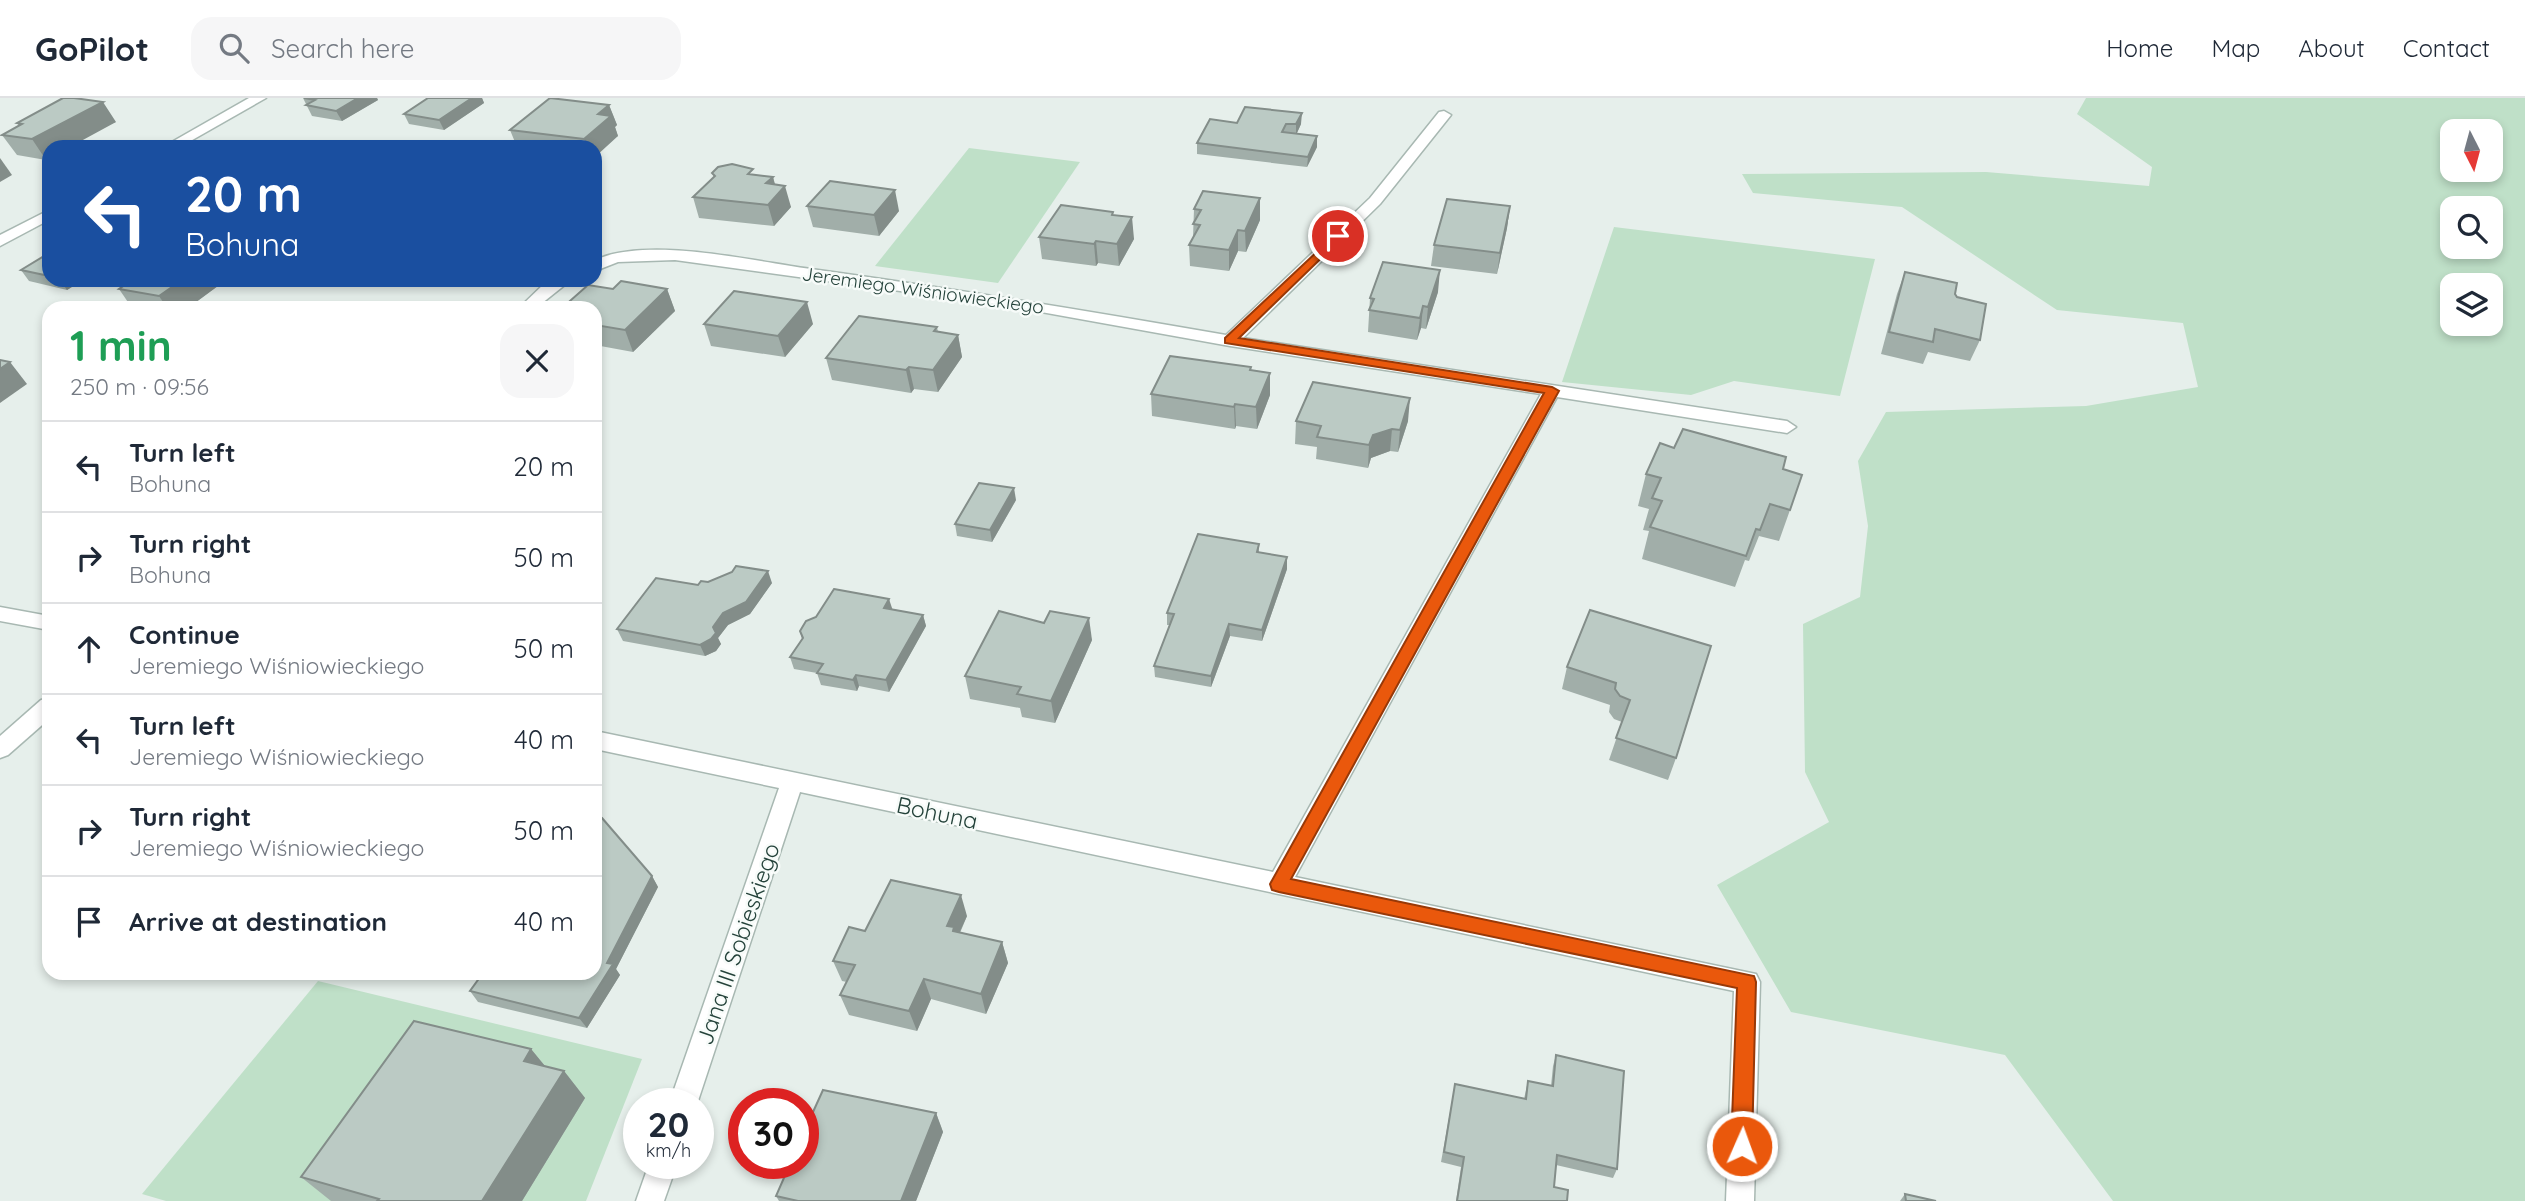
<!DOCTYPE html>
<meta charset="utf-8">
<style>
body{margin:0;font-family:Quicksand,sans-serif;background:#f6f6f7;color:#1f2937;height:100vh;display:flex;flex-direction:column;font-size:26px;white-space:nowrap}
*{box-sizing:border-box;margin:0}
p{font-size:23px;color:#747a83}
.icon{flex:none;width:38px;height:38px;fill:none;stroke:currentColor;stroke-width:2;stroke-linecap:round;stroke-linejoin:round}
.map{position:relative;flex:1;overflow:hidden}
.panel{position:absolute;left:42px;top:203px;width:560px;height:679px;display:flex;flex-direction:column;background:#fff;border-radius:21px;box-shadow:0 4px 10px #0003}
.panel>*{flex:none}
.banner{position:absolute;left:42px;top:42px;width:560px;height:147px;border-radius:21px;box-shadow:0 4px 10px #0003;background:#1a4fa0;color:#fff;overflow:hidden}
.needle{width:46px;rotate:174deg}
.controls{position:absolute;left:2440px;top:21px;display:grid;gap:14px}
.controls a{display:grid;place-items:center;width:63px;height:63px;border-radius:14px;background:#fff;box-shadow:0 4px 10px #0003;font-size:35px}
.speed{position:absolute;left:623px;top:990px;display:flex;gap:14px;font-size:35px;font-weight:700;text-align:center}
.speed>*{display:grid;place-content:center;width:91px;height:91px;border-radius:50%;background:#fff;box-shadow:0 4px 10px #0003;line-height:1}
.speed small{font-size:18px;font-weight:400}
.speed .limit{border:10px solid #d22;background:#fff;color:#111}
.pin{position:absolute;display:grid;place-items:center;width:60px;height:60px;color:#fff;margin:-30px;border:4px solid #fff;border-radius:50%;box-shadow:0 2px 7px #0007}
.me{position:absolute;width:77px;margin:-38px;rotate:2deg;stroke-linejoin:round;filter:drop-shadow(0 0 5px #0008)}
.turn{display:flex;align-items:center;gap:24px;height:147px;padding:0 28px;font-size:32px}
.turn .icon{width:91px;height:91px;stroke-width:2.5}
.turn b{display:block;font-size:49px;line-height:60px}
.round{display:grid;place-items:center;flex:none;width:74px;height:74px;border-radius:21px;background:#f6f6f7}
.overview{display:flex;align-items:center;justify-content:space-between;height:119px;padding:0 28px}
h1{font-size:42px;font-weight:700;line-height:52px;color:#1e9e55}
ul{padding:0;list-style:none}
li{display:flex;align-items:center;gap:21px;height:91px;padding:0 28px;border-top:2px solid #e0e1e3}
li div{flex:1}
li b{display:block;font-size:26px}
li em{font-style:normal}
header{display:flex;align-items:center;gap:42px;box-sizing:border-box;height:98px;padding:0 35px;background:#fff;border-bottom:2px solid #e0e1e3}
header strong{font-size:33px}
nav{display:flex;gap:38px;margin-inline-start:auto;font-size:24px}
.search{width:490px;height:63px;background:#f6f6f7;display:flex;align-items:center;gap:18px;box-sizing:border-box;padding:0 24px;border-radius:21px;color:#747a83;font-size:26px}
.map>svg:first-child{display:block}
.green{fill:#bfe0c8;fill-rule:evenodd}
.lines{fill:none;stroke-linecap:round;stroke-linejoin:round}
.street-casing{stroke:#a8b8b2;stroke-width:3}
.street{fill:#fff;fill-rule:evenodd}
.wall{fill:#a1aea9}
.shaded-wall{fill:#838d89}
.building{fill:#bbcac4;stroke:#838d89;stroke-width:2}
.route{fill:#ea580c;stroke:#983908;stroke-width:2}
.labels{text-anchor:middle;stroke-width:5;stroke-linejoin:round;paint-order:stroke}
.far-street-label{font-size:19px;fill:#24423a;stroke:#f7fbf9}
.street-label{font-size:23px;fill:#24423a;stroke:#f7fbf9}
</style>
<header>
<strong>GoPilot</strong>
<div class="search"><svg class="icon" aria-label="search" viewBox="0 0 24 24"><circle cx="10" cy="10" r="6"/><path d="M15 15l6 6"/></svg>Search here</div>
<nav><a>Home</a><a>Map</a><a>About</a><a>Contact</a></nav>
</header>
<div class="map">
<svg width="2525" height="1103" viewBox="0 0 2525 1103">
<rect width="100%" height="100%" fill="#e6efeb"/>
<g class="green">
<path d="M2086,0H2525V1103H2113L2005,957L1791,914L1717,787L1829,724L1805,674L1803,526L1860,499L1868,428L1858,363L1886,314L2086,308L2198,289L2183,225L2057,212L1902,109L1753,95L1742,76L1986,74L2149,88L2152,69L2077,16ZM2452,33H2490V72H2452ZM2452,110H2490V149H2452ZM2452,187H2490V226H2452Z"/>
<polygon points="969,50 1080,64 998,185 875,168"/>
<polygon points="1614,129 1875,161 1840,298 1734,283 1691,297 1562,284"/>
<polygon points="318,883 642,961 586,1103 166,1103 142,1096"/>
</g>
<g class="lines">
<defs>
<g id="street">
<polygon points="249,0 266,0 180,49 163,49"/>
<path d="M1444,13L1451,17L1380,106L1243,240L1787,323L1796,329L1787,335L1557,299L1295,779L1756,876L1760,884L1754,1103H1726L1734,893L800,694L697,1006H669L779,690L595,651V633L1273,774L1541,296L1230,248L1002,207L675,162L618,164L595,173V162C649,138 752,163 811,171C950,190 1088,213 1226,237L1370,100L1439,14Z"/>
<polygon points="49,112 49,122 0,148 0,137"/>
<polygon points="571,182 536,210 519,210 547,183"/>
<polygon points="0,509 49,518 49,532 0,523"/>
<polygon points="49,600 49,621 8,657 0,660 0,638 41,602"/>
<polygon points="649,1066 677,1066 664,1103 636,1103"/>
</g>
</defs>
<use href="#street" class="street-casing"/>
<use href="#street" class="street"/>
</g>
<g class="wall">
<polygon points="303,0 377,0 378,2 342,23 312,18"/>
<polygon points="428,0 482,0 484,5 444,32 409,26 404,16"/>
<polygon points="609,7 617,27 615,29 618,38 595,49 517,49 510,32"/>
<polygon points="116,24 49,49 49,60 46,62 17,57 2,37 19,28 17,25"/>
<polygon points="1237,25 1301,26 1297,35 1317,49 1307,69 1197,56 1197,45"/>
<polygon points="712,75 773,79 775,86 791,109 774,128 699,120 693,99 714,79"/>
<polygon points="1260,100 1260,122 1246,154 1238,153 1229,173 1190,168 1189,147 1193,139 1194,111"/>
<polygon points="807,108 899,113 879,138 813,129"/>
<polygon points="1510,108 1507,130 1497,176 1431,168 1434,147"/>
<polygon points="1113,117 1134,141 1119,168 1098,165 1096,168 1042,161 1039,139"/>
<polygon points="49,155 49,182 83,182 67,192 29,183 21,172"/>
<polygon points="1905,174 1955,196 1980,242 1970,263 1928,254 1923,266 1881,256 1897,196"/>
<polygon points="226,182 188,210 132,210 119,191"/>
<polygon points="613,191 667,191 675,213 633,254 595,247 595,210"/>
<polygon points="1438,194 1426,231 1421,230 1417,242 1368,234 1370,200"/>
<polygon points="704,226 813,226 785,259 711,248"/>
<polygon points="937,229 938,234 958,237 962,259 938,294 914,291 911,295 832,282 826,260"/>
<polygon points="1251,272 1270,275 1270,297 1257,331 1236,328 1235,331 1152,318 1151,296"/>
<polygon points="1296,323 1408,323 1398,354 1390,353 1371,360 1368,370 1316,361 1317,349 1295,346"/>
<polygon points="1674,350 1783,371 1790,412 1779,443 1759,438 1749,463 1745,462 1735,489 1642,461 1649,433 1643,432 1649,411 1638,408 1646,376"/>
<polygon points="1016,402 992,444 957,438 955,426"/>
<polygon points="1259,446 1259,455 1287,471 1262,543 1230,538 1211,589 1155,579 1154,568 1170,527 1167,527 1167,515"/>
<polygon points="708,484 772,485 750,516 728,527 718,540 721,546 716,553 705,558 623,543 617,531 698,487"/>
<polygon points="892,511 923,517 926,528 889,594 859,588 857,593 821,587 817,575 794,571 790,559 802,541 800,533"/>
<polygon points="1590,512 1676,660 1668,682 1609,662 1622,624 1614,621 1609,614 1610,607 1562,591 1567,569"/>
<polygon points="1092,542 1055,625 1022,619 1020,610 970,601 965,578"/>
<polygon points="652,778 658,789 616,871 620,877 587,930 478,904 470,893"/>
<polygon points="967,818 960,835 1002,844 1008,865 986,916 931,901 917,933 849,917 840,897 847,884 842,883 833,863 865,833"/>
<polygon points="531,951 545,968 564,973 585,1000 522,1103 331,1103 301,1079"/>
<polygon points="1556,957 1617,1071 1613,1080 1556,1067 1554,1089 1567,1103 1456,1103 1461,1069 1441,1064 1455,986 1524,1001 1528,983 1551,988 1553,968"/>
<polygon points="936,1015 943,1034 916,1103 779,1103 776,1098"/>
<polygon points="1905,1096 1936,1103 1900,1103"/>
</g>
<g class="shaded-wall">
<polygon points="358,0 377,0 378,2 342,23 336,13"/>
<polygon points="472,0 482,0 484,5 444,32 439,22"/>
<polygon points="103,4 116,24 70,49 49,49 49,60 46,62 32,41"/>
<polygon points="609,7 617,27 615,29 618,38 595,59 595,49 587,49 584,41 598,16"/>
<polygon points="1302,15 1301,26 1296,37 1296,26"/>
<polygon points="1317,38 1317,49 1307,69 1308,59"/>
<polygon points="0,60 12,77 0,84"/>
<polygon points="773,79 777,96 785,88 791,109 774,128 768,107 766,85"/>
<polygon points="895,92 899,113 879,138 874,117"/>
<polygon points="1260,100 1260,122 1246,154 1245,133"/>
<polygon points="1510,108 1507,130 1497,176 1500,155"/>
<polygon points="1132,119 1134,141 1119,168 1117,146"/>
<polygon points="1238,132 1238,153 1229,173 1229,152"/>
<polygon points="1096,143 1098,165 1096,168 1094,146"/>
<polygon points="1440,172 1438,194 1426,231 1428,209"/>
<polygon points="60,182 83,182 67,192"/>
<polygon points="182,182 226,182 188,210 167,210 159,198"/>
<polygon points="667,191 675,213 633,254 625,232"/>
<polygon points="807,204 813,226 785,259 778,238"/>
<polygon points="1423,208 1421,230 1417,242 1420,220"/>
<polygon points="958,237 962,259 938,294 933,272"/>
<polygon points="10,264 27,286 0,305 0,271"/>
<polygon points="909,269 914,291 911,295 906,272"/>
<polygon points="1270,275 1270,297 1257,331 1256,309"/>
<polygon points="1410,300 1408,323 1398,354 1400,332"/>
<polygon points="1235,306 1236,328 1235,331 1234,309"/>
<polygon points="1392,331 1390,353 1371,360 1368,370 1369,347 1373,337"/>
<polygon points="1014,390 1016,402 992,444 990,432"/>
<polygon points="1287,459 1287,471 1262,543 1262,532"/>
<polygon points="768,473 772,485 750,516 728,527 718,540 721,546 716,553 705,558 700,547 723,515"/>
<polygon points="889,501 893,513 884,510"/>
<polygon points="923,517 926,528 889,594 886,582"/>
<polygon points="1089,520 1092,542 1055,625 1051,603"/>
<polygon points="1229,526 1230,538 1211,589 1211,578"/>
<polygon points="856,577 859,588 857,593 853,582"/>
<polygon points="652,778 658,789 616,871 620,877 587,930 579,920"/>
<polygon points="961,797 967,818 957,840 947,828"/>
<polygon points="1002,844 1008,865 986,916 981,896"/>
<polygon points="924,881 931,901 917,933 909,913"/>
<polygon points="531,951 553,978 524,963"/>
<polygon points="564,973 585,1000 522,1103 482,1103"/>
<polygon points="936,1015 943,1034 916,1103 901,1103"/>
</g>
<g class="building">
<polygon points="63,0 74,0 103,4 32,41 2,37 22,26 17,25"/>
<polygon points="304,0 358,0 336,13 306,7 315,2"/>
<polygon points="428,0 472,0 439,22 404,16"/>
<polygon points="550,0 609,7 598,16 611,18 584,41 510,32"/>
<polygon points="1245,9 1302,15 1296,26 1286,26 1282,34 1317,38 1308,59 1197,45 1210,21 1237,25"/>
<polygon points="211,46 233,49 206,49"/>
<polygon points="732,66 753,71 748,76 773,79 766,85 785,88 768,107 693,99 715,78 712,75 718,69"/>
<polygon points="830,83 895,92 874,117 807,108"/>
<polygon points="1203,93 1260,100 1245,133 1238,132 1229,152 1189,147 1200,127 1193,126 1201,112 1194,111"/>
<polygon points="1447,101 1510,108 1500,155 1434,147"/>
<polygon points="1061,107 1113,114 1112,117 1132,119 1117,146 1096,143 1094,146 1039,139"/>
<polygon points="49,155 49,178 21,172"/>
<polygon points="1383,164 1440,172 1428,209 1423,208 1420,220 1369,212 1374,201 1370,200"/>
<polygon points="1905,174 1957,185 1955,196 1957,199 1986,206 1980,242 1935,231 1933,244 1889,234"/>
<polygon points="132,182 182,182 159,198 119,191"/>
<polygon points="621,183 667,191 625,232 595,227 595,210 562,210 588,187 613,191"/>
<polygon points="734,193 807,204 778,238 704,226"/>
<polygon points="859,218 937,229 934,233 958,237 933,272 909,269 906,272 826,260"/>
<polygon points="1170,258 1251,269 1250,272 1270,275 1256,309 1235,306 1234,309 1151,296"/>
<polygon points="0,262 10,264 0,271"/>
<polygon points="1313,284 1410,300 1400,332 1392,331 1373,337 1369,347 1317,339 1321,328 1296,323"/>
<polygon points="1683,331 1786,359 1783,371 1802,377 1790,412 1770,406 1760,432 1756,431 1746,458 1650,429 1662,403 1652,400 1661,380 1646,376 1660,345 1674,350"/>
<polygon points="979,385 1014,390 990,432 955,426"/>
<polygon points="1198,436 1259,446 1257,454 1287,459 1262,532 1229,526 1211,578 1154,568 1174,516 1167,515"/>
<polygon points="736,468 768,473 746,504 723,515 713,529 716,535 711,541 700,547 617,531 656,480 698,487 701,483 708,484 732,474"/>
<polygon points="834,491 889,501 884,510 923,517 886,582 856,577 853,582 817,575 823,566 790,559 803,540 800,533 806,523 816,519"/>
<polygon points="1590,512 1711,548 1676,660 1616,640 1630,602 1620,598 1615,591 1616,585 1567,569"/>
<polygon points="999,513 1044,525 1050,513 1089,520 1051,603 1017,596 1021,589 965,578"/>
<polygon points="595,718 602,720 652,778 607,865 613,866 579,920 470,893 483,875 595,875"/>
<polygon points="891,782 961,797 947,828 954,829 953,833 1002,844 981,896 924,881 909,913 840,897 855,867 833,863 849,829 865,833"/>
<polygon points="414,923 531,951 524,963 564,973 482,1103 377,1103 379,1101 301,1079"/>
<polygon points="1556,957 1624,973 1617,1071 1557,1057 1554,1089 1568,1092 1567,1103 1457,1103 1464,1059 1444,1054 1455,986 1526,1001 1528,983 1553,988"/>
<polygon points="823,992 936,1015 901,1103 798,1103 776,1098 790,1066 803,1066 803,1036"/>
<polygon points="1905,1096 1936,1103 1906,1103"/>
</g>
<polygon class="route" points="1338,134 1344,138 1342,140 1239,240 1552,289 1559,293 1291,781 1754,878 1756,884 1752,1048 1749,1056 1742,1059 1734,1056 1731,1048 1737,890 1279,794 1272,792 1270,786 1544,295 1225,245 1225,240"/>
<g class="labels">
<g class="far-street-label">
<text transform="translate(923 192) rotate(8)" y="7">Jeremiego Wiśniowieckiego</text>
</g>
<g class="street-label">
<text transform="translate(937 715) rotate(12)" y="8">Bohuna</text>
<text transform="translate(738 846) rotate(-71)" y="8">Jana III Sobieskiego</text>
</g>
</g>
</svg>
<div class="controls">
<a><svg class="needle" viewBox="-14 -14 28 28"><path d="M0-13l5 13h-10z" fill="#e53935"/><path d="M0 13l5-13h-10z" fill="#747a83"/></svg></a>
<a><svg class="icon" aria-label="search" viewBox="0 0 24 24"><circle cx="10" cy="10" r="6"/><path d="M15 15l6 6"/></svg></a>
<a><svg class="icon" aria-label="layers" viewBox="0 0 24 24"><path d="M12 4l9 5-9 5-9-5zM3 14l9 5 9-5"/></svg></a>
</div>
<div class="speed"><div>20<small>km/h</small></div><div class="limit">30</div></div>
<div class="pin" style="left:1338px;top:138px;background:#d93025"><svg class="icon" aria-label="arrive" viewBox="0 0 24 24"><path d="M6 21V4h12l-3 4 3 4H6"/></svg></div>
<svg class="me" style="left:1742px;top:1048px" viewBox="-20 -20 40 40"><circle r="17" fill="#ea580c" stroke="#fff" stroke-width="3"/><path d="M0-11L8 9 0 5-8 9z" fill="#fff"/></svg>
<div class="banner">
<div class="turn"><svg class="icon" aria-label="left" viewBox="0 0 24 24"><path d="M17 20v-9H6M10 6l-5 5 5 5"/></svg><div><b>20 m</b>Bohuna</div></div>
</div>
<section class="panel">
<div class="overview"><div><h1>1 min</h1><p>250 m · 09:56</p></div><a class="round"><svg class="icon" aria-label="close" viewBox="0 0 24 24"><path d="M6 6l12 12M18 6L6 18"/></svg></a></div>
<ul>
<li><svg class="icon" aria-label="left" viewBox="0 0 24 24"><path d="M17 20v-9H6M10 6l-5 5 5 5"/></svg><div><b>Turn left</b><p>Bohuna</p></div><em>20 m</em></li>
<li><svg class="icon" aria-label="right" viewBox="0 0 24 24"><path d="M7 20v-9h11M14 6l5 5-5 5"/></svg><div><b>Turn right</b><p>Bohuna</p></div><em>50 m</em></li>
<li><svg class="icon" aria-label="ahead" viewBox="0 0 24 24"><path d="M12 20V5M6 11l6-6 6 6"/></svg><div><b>Continue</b><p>Jeremiego Wiśniowieckiego</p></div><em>50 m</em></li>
<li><svg class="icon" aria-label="left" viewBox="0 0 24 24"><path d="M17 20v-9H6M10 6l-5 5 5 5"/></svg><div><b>Turn left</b><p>Jeremiego Wiśniowieckiego</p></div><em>40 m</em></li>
<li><svg class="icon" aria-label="right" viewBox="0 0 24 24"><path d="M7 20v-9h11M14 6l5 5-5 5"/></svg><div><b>Turn right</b><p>Jeremiego Wiśniowieckiego</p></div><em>50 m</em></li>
<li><svg class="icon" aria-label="arrive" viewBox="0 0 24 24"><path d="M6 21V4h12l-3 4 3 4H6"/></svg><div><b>Arrive at destination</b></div><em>40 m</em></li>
</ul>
</section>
</div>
